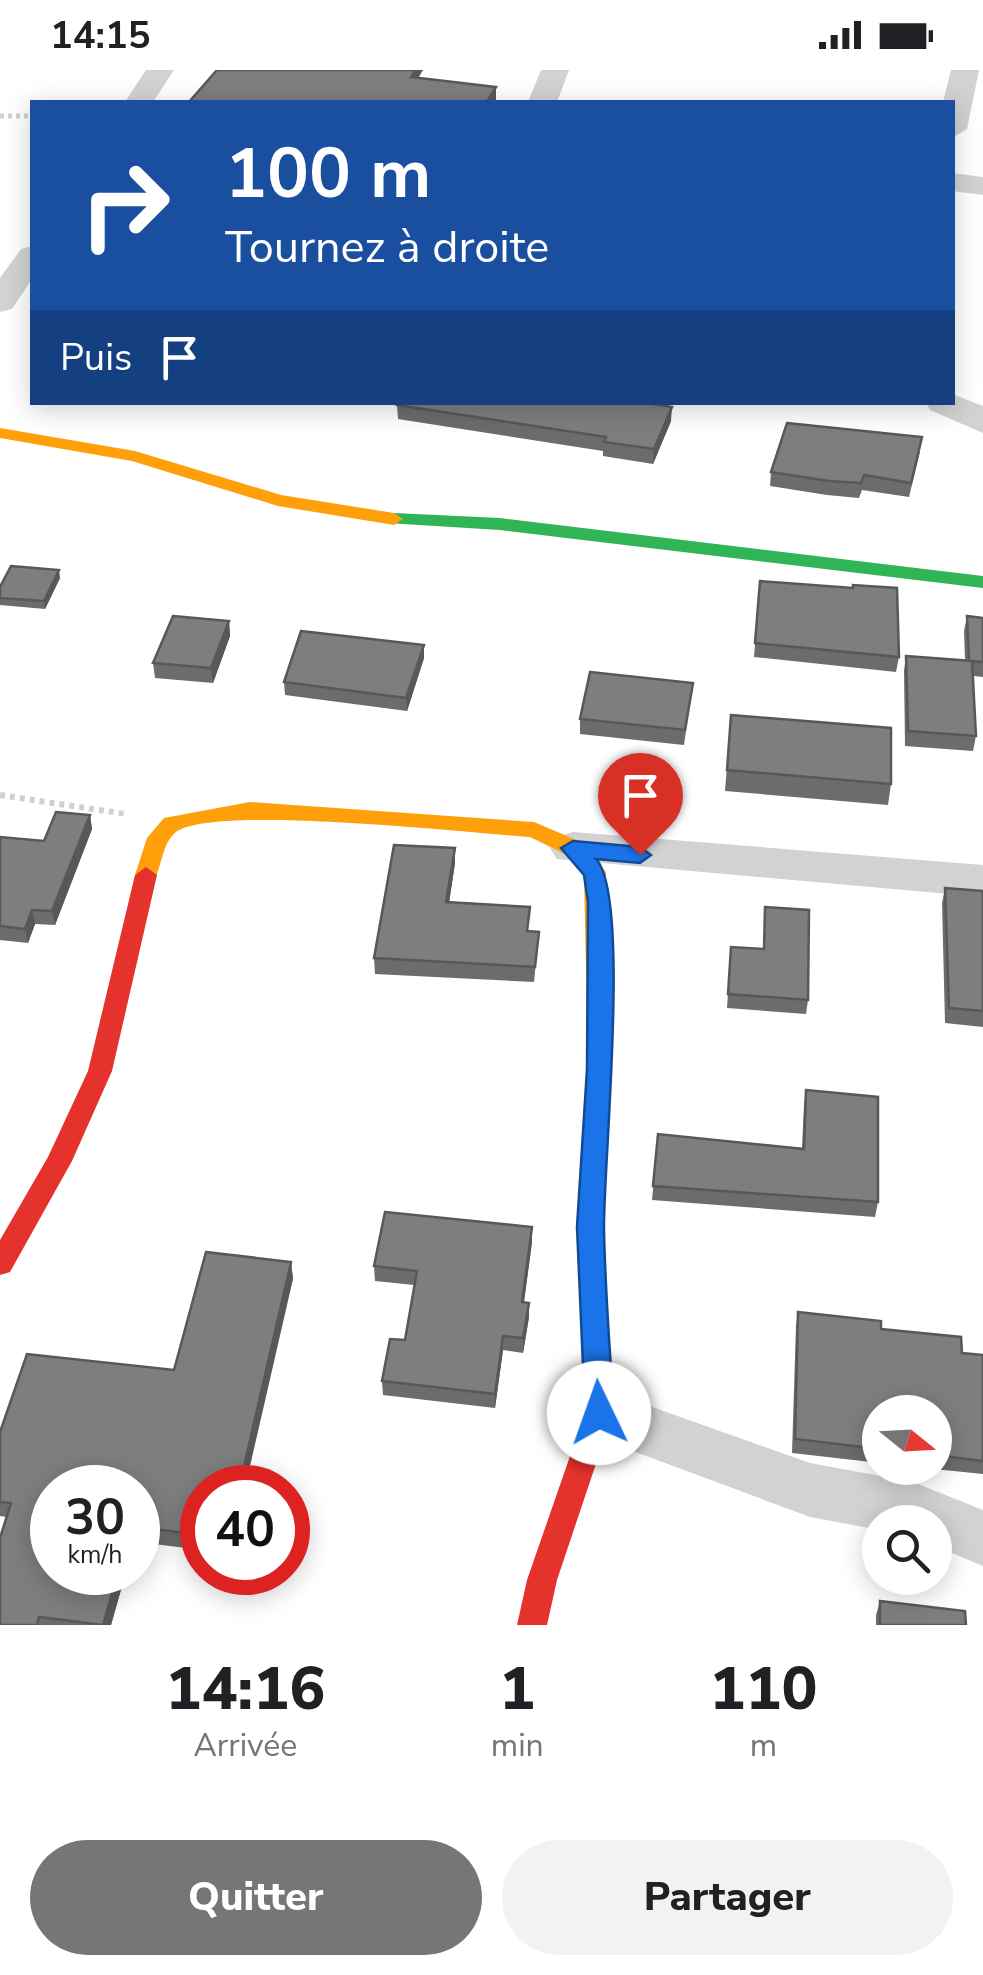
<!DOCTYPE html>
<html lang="fr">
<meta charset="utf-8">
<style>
body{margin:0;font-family:"Nunito Sans",sans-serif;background:#f2f2f2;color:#202124;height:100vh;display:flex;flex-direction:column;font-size:38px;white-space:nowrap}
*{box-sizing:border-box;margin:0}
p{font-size:32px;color:#757577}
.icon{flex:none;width:55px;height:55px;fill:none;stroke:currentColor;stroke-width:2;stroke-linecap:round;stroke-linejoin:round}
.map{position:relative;height:1555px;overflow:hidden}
.panel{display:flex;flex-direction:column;background:#fff;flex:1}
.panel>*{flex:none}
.guide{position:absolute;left:30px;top:30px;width:925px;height:305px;border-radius:0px;box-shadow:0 5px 25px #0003;background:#1a4fa0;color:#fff;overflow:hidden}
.needle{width:65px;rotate:108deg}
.tools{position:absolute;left:862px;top:1325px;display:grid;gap:20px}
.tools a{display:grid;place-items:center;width:90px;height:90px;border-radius:50%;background:#fff;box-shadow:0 5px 25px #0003;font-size:50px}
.speed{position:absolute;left:30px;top:1395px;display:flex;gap:20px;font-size:50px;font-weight:700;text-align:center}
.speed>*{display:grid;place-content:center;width:130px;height:130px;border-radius:50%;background:#fff;box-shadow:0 5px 25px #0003;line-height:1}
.speed small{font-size:25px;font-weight:400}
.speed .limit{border:15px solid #d22;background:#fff;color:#111}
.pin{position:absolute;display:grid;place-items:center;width:85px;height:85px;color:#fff;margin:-102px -42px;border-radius:50% 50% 50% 0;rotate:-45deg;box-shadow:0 0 10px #0007}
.pin .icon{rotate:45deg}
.me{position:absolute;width:110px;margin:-55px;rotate:357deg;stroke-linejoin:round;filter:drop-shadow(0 0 8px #0008)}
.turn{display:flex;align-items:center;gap:35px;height:210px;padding:0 30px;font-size:45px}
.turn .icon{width:130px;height:130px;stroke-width:2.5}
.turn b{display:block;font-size:70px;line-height:85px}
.then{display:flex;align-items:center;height:95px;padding:0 30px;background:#0003;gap:20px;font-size:38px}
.eta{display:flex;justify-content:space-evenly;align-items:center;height:170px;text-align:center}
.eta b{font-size:60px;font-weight:800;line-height:70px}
.primary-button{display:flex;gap:20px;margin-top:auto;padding:20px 30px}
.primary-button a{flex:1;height:115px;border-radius:60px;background:#767676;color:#fff;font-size:40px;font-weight:800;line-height:115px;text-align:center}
.primary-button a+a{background:#f2f2f2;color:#202124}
.status{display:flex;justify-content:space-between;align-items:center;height:70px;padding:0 50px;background:#fff;direction:ltr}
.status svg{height:28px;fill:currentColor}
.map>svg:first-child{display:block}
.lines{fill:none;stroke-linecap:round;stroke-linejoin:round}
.path-far1{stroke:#d0d0d0;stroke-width:5;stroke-dasharray:4 4;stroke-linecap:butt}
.path{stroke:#d0d0d0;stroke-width:6;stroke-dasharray:5 5;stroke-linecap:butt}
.street{fill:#d2d2d2;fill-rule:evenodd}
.fast{fill:#30b455;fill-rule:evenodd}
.slow{fill:#ff9f0a;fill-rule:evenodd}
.jam{fill:#e5322d;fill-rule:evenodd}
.wall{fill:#6c6c6c}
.shaded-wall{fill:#585858}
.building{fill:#7e7e7e;stroke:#585858;stroke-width:2.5}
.route{fill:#1a73e8;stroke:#114b97;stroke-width:2.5}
</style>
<div class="status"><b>14:15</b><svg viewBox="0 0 49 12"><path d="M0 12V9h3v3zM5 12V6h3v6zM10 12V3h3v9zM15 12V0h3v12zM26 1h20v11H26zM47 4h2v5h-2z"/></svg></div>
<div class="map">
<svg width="983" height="1555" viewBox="0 0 983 1555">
<rect width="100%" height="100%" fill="#fff"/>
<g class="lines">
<polyline class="path-far1" points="0,46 32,46"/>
<polyline class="path" points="0,725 126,744"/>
<g class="street">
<polygon points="146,0 174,0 153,32 125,32"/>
<polygon points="541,0 569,0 557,32 528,32"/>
<polygon points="951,0 979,0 967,59 952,68 952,32 943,32"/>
<polygon points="952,103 983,107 983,125 952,121"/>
<polygon points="32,176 32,209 12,239 0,242 0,208 21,179"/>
<polygon points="952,324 983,336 983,363 930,340 926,332 952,332"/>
<polygon points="573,762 983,795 983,827 557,789 550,778 557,767"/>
<polygon points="599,1318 810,1393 913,1412 983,1440 983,1496 935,1476 935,1452 880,1452 880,1460 810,1447 579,1361 570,1343 579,1325"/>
</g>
<polygon class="fast" points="394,443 500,448 983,506 983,518 500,460 387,453 387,445"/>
<g class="slow">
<polygon points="0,358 135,381 281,425 394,443 403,449 394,455 278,436 132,391 0,368"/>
<path d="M250,732L534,752L581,772L606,802L612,999L606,1105L602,1112L593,1115L584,1112L580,1105L588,999L584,804L565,784L530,767C471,763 213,734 176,762C162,773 162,796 154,811H138L135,805L147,768L164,748Z"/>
</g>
<g class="jam">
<polygon points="146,797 157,805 112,1001 72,1091 10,1202 0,1205 0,1170 48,1087 88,1001 135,805"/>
<polygon points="593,1095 602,1098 606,1105 603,1157 613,1343 557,1510 547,1555 517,1555 527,1510 585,1343 577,1157 580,1105 584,1098"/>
</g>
</g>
<g class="wall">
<polygon points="397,335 671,351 653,394 603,386 603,381 398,349"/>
<polygon points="920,382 909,427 862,420 859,428 827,425 770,416 771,402"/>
<polygon points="60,508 45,539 0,535 0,517"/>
<polygon points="760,511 853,518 899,587 896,602 754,587"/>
<polygon points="967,546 983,548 983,607 973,606 976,666 973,681 905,676 904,601 906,586 965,591 964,561"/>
<polygon points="229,551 230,566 213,613 155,608 153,593"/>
<polygon points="424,588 407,641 285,625 284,612"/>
<polygon points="693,613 684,675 580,664 580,649"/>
<polygon points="731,645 891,714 888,735 725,721"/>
<polygon points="90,745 92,759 55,855 35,854 28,873 0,870 0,767 44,771"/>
<polygon points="455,793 449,832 529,861 539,862 534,912 375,904 374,888"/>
<polygon points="945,818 983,821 983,957 945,953 942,833"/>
<polygon points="765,837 808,930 806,944 727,938 731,877 763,879"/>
<polygon points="806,1020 878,1132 875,1147 652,1130 658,1064 802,1078 804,1035"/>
<polygon points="532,1172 524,1232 529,1247 523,1283 503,1280 495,1338 383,1325 382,1311 405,1270 414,1215 375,1211 374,1196"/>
<polygon points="291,1192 293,1209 202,1418 202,1480 138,1472 138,1418 52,1502 126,1502 111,1555 0,1555 7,1447 0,1446 0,1362 174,1300"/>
<polygon points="798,1242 881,1259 962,1283 983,1285 983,1404 924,1398 935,1398 935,1342 880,1342 880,1393 792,1383 796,1256"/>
<polygon points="880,1531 966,1555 876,1555 876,1545"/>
</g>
<g class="shaded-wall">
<polygon points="416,0 423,0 411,20 411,7"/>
<polygon points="496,17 496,30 494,32 487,32"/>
<polygon points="672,337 671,351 653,394 654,379"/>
<polygon points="59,500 60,508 45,539 44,531"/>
<polygon points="229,551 230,566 213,613 211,598"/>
<polygon points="424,575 424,588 407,641 406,628"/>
<polygon points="90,745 92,759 55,855 52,841"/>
<polygon points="455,778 455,793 447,847 446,832"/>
<polygon points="32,840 35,854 28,873 25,859"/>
<polygon points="532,1157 532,1172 522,1246 522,1232"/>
<polygon points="291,1192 293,1209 245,1418 239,1418"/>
<polygon points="529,1233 529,1247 523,1283 523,1268"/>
<polygon points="503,1266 503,1280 495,1338 495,1324"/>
<polygon points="118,1502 126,1502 111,1555 103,1555"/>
</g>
<g class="building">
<polygon points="217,0 416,0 411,7 496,17 487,32 189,32"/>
<polygon points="398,332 641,332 672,337 654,379 604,372 606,367 397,335"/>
<polygon points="787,353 922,367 911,413 864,405 861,413 829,411 771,402"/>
<polygon points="11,496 59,500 44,531 0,528 0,517"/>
<polygon points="760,511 853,518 853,515 897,518 899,587 755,573"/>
<polygon points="173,546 229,551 211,598 153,593"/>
<polygon points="967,546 983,548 983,592 969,591"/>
<polygon points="301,561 424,575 406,628 284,612"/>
<polygon points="906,586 972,591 976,666 908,661"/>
<polygon points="590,602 693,613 685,660 580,649"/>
<polygon points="731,645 891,658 891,714 727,700"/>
<polygon points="56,742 90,745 52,841 32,840 25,859 0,856 0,767 44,771"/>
<polygon points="394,775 455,778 446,832 530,837 527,861 539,862 535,897 374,888"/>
<polygon points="945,818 983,821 983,941 949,938"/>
<polygon points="765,837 809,840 808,930 728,924 731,877 764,879"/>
<polygon points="806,1020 878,1027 878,1132 653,1116 658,1064 804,1079"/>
<polygon points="385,1142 532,1157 522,1232 529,1233 523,1268 503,1266 495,1324 382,1311 390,1269 405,1270 417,1201 374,1196"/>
<polygon points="206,1182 291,1192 239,1418 202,1418 202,1465 138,1457 138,1418 52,1418 52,1502 118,1502 103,1555 39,1547 37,1555 0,1555 0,1468 11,1433 0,1432 0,1362 27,1284 174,1300"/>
<polygon points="798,1242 881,1251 881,1259 961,1267 962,1283 983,1285 983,1391 935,1385 935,1342 880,1342 880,1379 795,1369"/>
<polygon points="880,1531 965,1541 966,1555 880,1555"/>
</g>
<path class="route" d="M573,771L640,777L651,785L640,793L596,789C631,826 603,1095 604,1159C605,1221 610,1282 614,1343L609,1352L599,1356L589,1352L585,1343L577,1157L587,999L588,832L584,805L561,778Z"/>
</svg>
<div class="tools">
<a><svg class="needle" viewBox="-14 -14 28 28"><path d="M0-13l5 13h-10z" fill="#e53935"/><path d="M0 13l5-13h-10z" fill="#757577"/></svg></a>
<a><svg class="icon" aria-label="search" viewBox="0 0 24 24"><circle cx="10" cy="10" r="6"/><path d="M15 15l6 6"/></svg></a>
</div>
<div class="speed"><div>30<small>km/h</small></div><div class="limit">40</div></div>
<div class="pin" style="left:640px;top:785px;background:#d93025"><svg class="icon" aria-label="arrive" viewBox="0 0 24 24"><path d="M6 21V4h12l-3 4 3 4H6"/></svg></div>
<svg class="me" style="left:599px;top:1343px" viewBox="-20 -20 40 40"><circle r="19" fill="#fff"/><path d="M0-13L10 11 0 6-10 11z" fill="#1a73e8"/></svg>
<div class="guide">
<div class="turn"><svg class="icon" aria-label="right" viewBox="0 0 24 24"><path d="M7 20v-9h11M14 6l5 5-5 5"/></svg><div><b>100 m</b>Tournez à droite</div></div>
<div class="then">Puis<svg class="icon" aria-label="arrive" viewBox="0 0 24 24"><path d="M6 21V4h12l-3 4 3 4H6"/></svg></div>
</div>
</div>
<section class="panel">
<div class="eta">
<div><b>14:16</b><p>Arrivée</p></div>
<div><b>1</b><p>min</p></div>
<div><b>110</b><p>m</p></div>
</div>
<div class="primary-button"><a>Quitter</a><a>Partager</a></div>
</section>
